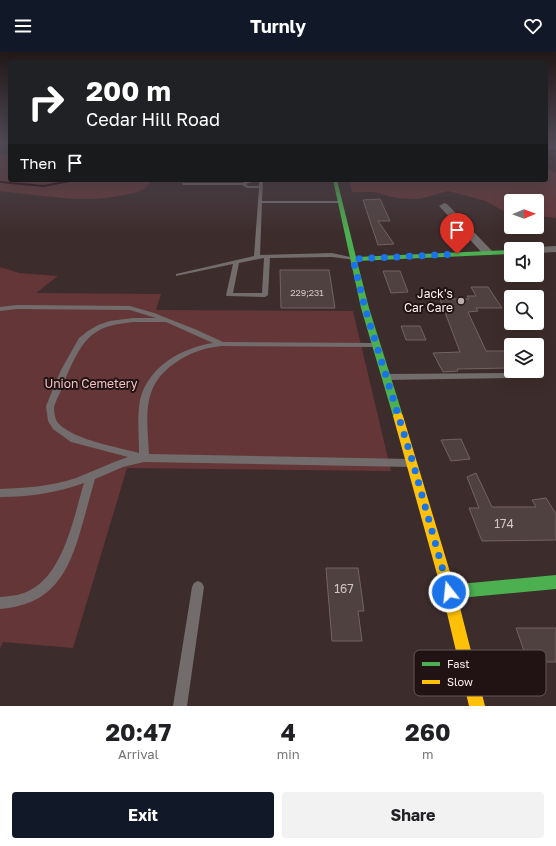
<!DOCTYPE html>
<style>
body{margin:0;font-family:"Golos Text",sans-serif;background:#f2f2f2;color:#202124;height:100vh;display:flex;flex-direction:column;font-size:15px;white-space:nowrap}
*{box-sizing:border-box;margin:0}
p{font-size:13px;color:#757577}
.icon{flex:none;width:22px;height:22px;fill:none;stroke:currentColor;stroke-width:2;stroke-linecap:round;stroke-linejoin:round}
.map{position:relative;height:654px;overflow:hidden}
.details{display:flex;flex-direction:column;background:#fff;flex:1}
.details>*{flex:none}
.hud{position:absolute;left:8px;top:8px;width:540px;height:122px;border-radius:4px;box-shadow:0 4px 16px #0002;background:#202124;color:#fff;overflow:hidden}
.needle{width:26px;rotate:89deg}
.fabs{position:absolute;left:504px;top:142px;display:grid;gap:8px}
.fabs a{display:grid;place-items:center;width:40px;height:40px;border-radius:4px;background:#fff;box-shadow:0 4px 16px #0002;font-size:20px}
.pin{position:absolute;display:grid;place-items:center;width:34px;height:34px;color:#fff;margin:-41px -17px;border-radius:50% 50% 50% 0;rotate:-45deg;box-shadow:0 0 4px #0007}
.pin .icon{rotate:45deg}
.me{position:absolute;width:44px;margin:-22px;rotate:344deg;stroke-linejoin:round;filter:drop-shadow(0 0 3px #0008)}
.turn{display:flex;align-items:center;gap:14px;height:84px;padding:0 12px;font-size:18px}
.turn .icon{width:52px;height:52px;stroke-width:2.5}
.turn b{display:block;font-size:28px;line-height:34px}
.then{display:flex;align-items:center;height:38px;padding:0 12px;background:#0003;gap:8px;font-size:15px}
.eta{display:flex;justify-content:space-evenly;align-items:center;height:68px;text-align:center}
.eta b{font-size:24px;font-weight:700;line-height:28px}
.button{display:flex;gap:8px;margin-top:auto;padding:8px 12px}
.button a{flex:1;height:46px;border-radius:4px;background:#111827;color:#fff;font-size:16px;font-weight:700;line-height:46px;text-align:center}
.button a+a{background:#f2f2f2;color:#202124}
header{display:flex;justify-content:space-between;align-items:center;height:52px;padding:0 12px;background:#111827;color:#fff;font-size:18px;font-weight:700}
.map>svg:first-child{display:block}
.green{fill:#653637}
.lines{fill:none;stroke-linecap:round;stroke-linejoin:round}
.stream{stroke:#2b070a;stroke-width:2}
.building{fill:#504141;stroke:#726363}
.lane{fill:#736c6c;fill-rule:evenodd}
.street{fill:#736c6c;fill-rule:evenodd}
.fast{fill:#4caf50;fill-rule:evenodd}
.slow{fill:#ffc107;fill-rule:evenodd}
.route{stroke:#1a73e8;stroke-width:7;stroke-dasharray:0 12.6}
.poi-dot{fill:#baacac;stroke:#211313;stroke-width:1.5}
.labels{text-anchor:middle;stroke-width:4;stroke-linejoin:round;paint-order:stroke}
.far-number-label{font-size:9px;fill:#d2c5c5}
.poi-label{font-size:12px;fill:#fef1f1;stroke:#211313;text-anchor:end}
.park-label{font-size:12px;fill:#f2c3c2;stroke:#211313}
.near-number-label{font-size:12px;fill:#d2c5c5}
.key{fill:#211313;stroke:#635656;stroke-width:1}
.key-label{font-size:11px;fill:#fef1f1}
</style>
<header><svg class="icon" aria-label="menu" viewBox="0 0 24 24"><path d="M4 6h16M4 12h16M4 18h16"/></svg>Turnly<svg class="icon" aria-label="heart" viewBox="0 0 24 24"><path d="M12 20l-8-8c-3-5 5-10 8-4 3-6 11-1 8 4z"/></svg></header>
<div class="map">
<svg width="556" height="654" viewBox="0 0 556 654">
<rect width="100%" height="100%" fill="#3d2c2c"/>
<g class="green">
<path d="M0,103H10V128H155L150,130C145,140 134,141 124,143C82,152 42,143 0,139Z"/>
<polygon points="546,115 556,121 556,166 537,164 537,149 511,149 511,161 505,160 486,149 448,139 419,147 397,146 373,140 352,140 350,128 546,128"/>
<polygon points="0,215 19,221 58,224 36,241 161,242 156,258 353,259 391,419 127,416 73,596 3,590 0,596"/>
</g>
<g class="lines">
<polyline class="stream" points="0,130 44,134 69,129"/>
</g>
<g class="building">
<polygon points="380,147 390,169 378,169 394,192 378,193 363,148"/>
<polygon points="280,218 329,218 335,256 281,256"/>
<polygon points="383,219 400,219 408,240 391,241"/>
<polygon points="471,235 488,235 502,256 476,256 478,259 468,260 486,299 506,299 511,307 511,316 457,317 458,319 443,320 433,301 460,300 440,247 469,247 467,244 476,244"/>
<polygon points="401,274 420,274 426,288 406,288"/>
<polygon points="461,387 470,407 451,409 441,388"/>
<polygon points="476,421 492,455 536,455 532,448 546,446 556,462 556,488 482,489 469,456 479,456 467,425"/>
<polygon points="326,516 358,516 364,559 358,559 362,589 332,589"/>
<polygon points="516,576 556,576 556,610 528,610"/>
</g>
<g class="lines">
<g class="lane">
<path d="M249,128L263,129L262,149H340L342,150L340,151H262L260,203L332,201L355,206V208L332,205L270,206L268,243L265,245L227,244L226,243L233,212L176,224V222L254,204L259,136H247L242,133H183L182,131H242ZM251,130H259V134H248L246,132ZM264,206L262,241H233L239,211Z"/>
<path d="M17,253L130,254L154,261L197,278L223,290L379,291L380,293L379,295H376L221,294C204,296 189,301 175,311C141,334 147,365 149,402L411,407L414,408L416,411L414,414L411,415L144,410L123,415L95,427C90,444 86,460 81,477C68,523 51,553 0,557V545C8,544 16,544 24,541C63,527 73,467 84,431C56,441 29,445 0,445V437C26,436 52,434 76,426C94,419 110,411 128,405L71,390L53,377L48,369L46,354L61,318L79,286L88,279L98,273L110,269L133,266H156L130,258L17,257L0,259V255ZM133,270H166L213,291C181,296 148,315 140,348C137,365 139,384 139,401C117,395 75,388 59,372C55,369 54,360 54,355C55,351 58,345 60,341C67,323 77,295 92,283C104,273 119,272 133,270Z"/>
<polygon points="509,321 512,322 513,324 512,326 387,328 383,325 387,322"/>
<polygon points="198,529 202,531 204,535 187,654 173,654 192,535 194,531"/>
</g>
<g class="street">
<rect x="546" y="93" width="10" height="4"/>
<polygon points="444,151 447,152 492,199 493,201 492,203 484,203 441,156 439,154"/>
<polygon points="556,194 556,200 537,201 537,197 532,197 537,195"/>
</g>
<g class="fast">
<polygon points="333,128 337,128 356,205 511,198 511,202 357,209 369,256 403,364 401,367 395,367 393,364 361,256"/>
<polygon points="556,523 556,537 449,547 444,545 442,540 444,535 449,533"/>
</g>
<polygon class="slow" points="398,360 401,361 403,364 456,540 485,654 469,654 442,540 393,364 395,361"/>
</g>
<linearGradient id="sky" x2="0" y2="1"><stop stop-color="#221818"/><stop offset="0.5" stop-color="#514b56"/><stop offset="1" stop-color="#514b56" stop-opacity="0"/></linearGradient>
<rect width="556" height="181" fill="url(#sky)"/>
<g class="lines">
<polyline class="route" points="449,540 413,411 365,256 353,207 457,202"/>
</g>
<circle class="poi-dot" cx="461" cy="249" r="4"/>
<g class="labels">
<g class="far-number-label">
<text x="307" y="244">229;231</text>
</g>
<g class="poi-label">
<text x="453" y="246">Jack's<tspan x="453" dy="14">Car Care</tspan></text>
</g>
<g class="park-label">
<text x="91" y="336">Union Cemetery</text>
</g>
<g class="near-number-label">
<text x="504" y="476">174</text>
<text x="344" y="541">167</text>
</g>
</g>
<rect x="414" y="598" width="132" height="46" rx="6" class="key"/>
<rect x="422" y="610" width="18" height="4" fill="#4caf50"/>
<rect x="422" y="628" width="18" height="4" fill="#ffc107"/>
<g class="key-label">
<text x="447" y="616">Fast</text>
<text x="447" y="634">Slow</text>
</g>
</svg>
<div class="fabs">
<a><svg class="needle" viewBox="-14 -14 28 28"><path d="M0-13l5 13h-10z" fill="#e53935"/><path d="M0 13l5-13h-10z" fill="#757577"/></svg></a>
<a><svg class="icon" aria-label="sound" viewBox="0 0 24 24"><path d="M4 9h4l5-4v14l-5-4H4zM17 9q2 3 0 6"/></svg></a>
<a><svg class="icon" aria-label="search" viewBox="0 0 24 24"><circle cx="10" cy="10" r="6"/><path d="M15 15l6 6"/></svg></a>
<a><svg class="icon" aria-label="layers" viewBox="0 0 24 24"><path d="M12 4l9 5-9 5-9-5zM3 14l9 5 9-5"/></svg></a>
</div>
<div class="pin" style="left:457px;top:202px;background:#d93025"><svg class="icon" aria-label="arrive" viewBox="0 0 24 24"><path d="M6 21V4h12l-3 4 3 4H6"/></svg></div>
<svg class="me" style="left:449px;top:540px" viewBox="-20 -20 40 40"><circle r="17" fill="#1a73e8" stroke="#fff" stroke-width="3"/><path d="M0-11L8 9 0 5-8 9z" fill="#fff"/></svg>
<div class="hud">
<div class="turn"><svg class="icon" aria-label="right" viewBox="0 0 24 24"><path d="M7 20v-9h11M14 6l5 5-5 5"/></svg><div><b>200 m</b>Cedar Hill Road</div></div>
<div class="then">Then<svg class="icon" aria-label="arrive" viewBox="0 0 24 24"><path d="M6 21V4h12l-3 4 3 4H6"/></svg></div>
</div>
</div>
<section class="details">
<div class="eta">
<div><b>20:47</b><p>Arrival</p></div>
<div><b>4</b><p>min</p></div>
<div><b>260</b><p>m</p></div>
</div>
<div class="button"><a>Exit</a><a>Share</a></div>
</section>
